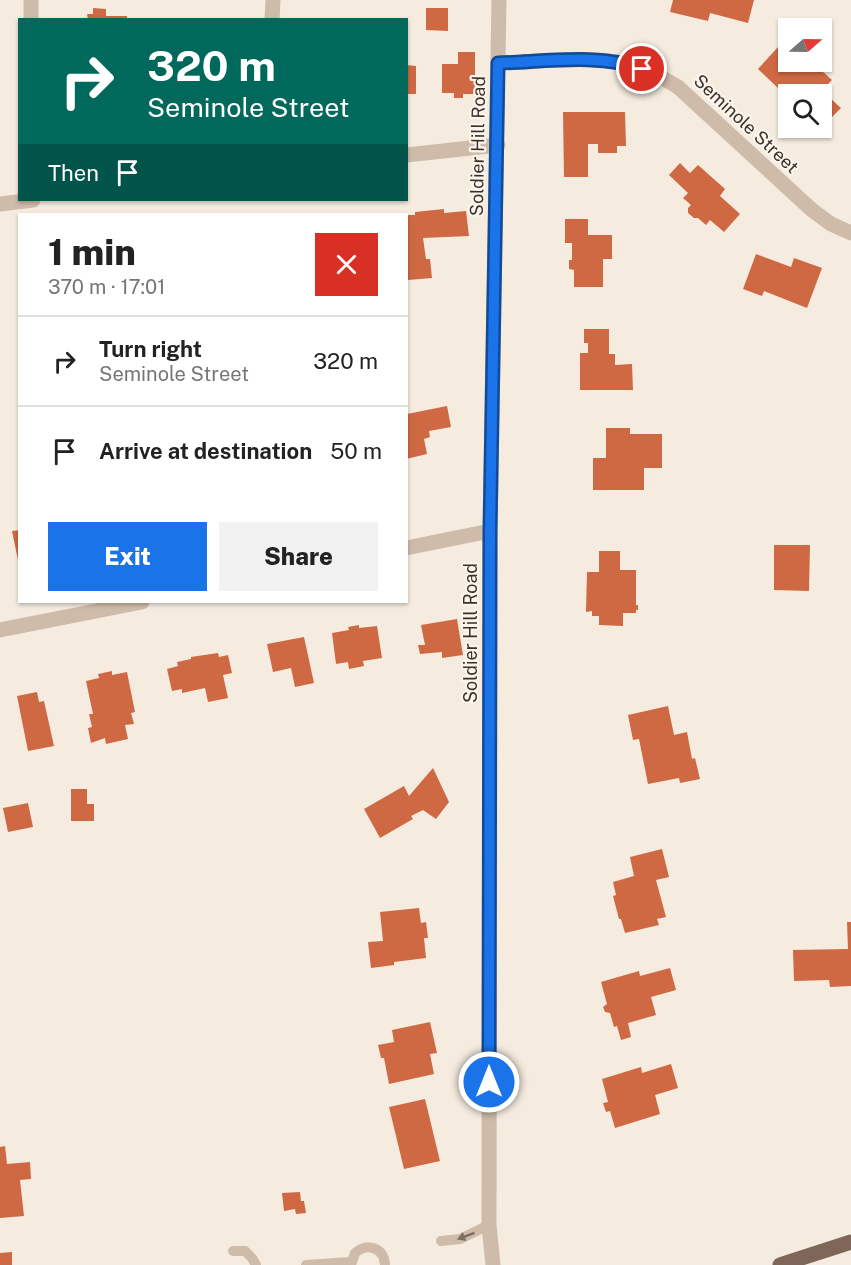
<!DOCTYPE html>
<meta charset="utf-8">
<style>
body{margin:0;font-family:"Public Sans",sans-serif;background:#f2f2f2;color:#222;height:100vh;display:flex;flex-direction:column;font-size:22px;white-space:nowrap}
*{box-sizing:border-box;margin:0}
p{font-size:20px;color:#767676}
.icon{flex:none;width:33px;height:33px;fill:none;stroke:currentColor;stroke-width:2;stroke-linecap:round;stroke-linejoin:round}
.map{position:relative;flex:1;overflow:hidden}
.side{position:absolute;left:18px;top:213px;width:390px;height:390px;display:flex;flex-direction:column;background:#fff;border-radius:0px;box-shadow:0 2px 4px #0004}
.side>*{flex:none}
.top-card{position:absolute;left:18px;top:18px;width:390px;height:183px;border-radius:0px;box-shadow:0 2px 4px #0004;background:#00695c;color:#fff;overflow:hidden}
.needle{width:39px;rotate:70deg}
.tools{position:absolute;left:778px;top:18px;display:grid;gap:12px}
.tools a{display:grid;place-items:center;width:54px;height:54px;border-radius:0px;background:#fff;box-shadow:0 2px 4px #0004;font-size:30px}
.pin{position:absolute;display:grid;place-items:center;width:51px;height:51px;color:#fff;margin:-26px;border:3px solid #fff;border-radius:50%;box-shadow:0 2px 6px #0007}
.me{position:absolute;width:66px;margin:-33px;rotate:0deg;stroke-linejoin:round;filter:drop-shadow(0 0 4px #0008)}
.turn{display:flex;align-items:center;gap:21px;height:126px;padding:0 30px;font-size:27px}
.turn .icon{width:78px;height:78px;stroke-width:2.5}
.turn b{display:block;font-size:42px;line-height:51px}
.then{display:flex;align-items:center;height:57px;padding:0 30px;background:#0003;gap:12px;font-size:22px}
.round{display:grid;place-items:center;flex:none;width:63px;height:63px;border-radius:0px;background:#f2f2f2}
.overview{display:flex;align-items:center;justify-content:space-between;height:102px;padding:0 30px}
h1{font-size:36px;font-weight:800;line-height:45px}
.cta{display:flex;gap:12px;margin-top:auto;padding:12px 30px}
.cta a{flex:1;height:69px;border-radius:0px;background:#1a73e8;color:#fff;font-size:24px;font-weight:800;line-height:69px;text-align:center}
.cta a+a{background:#f2f2f2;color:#222}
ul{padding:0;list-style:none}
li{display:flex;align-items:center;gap:18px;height:90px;padding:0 30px;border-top:2px solid #e0e0e0}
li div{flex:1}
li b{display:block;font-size:22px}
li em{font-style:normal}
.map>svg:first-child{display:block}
.building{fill:#ce6943}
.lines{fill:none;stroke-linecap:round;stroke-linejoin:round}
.service{stroke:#cebba9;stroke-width:10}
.minor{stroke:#cebba9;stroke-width:15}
.tertiary{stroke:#cebba9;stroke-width:15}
.primary{stroke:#7e6759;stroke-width:15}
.oneway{fill:#7d6e63}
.route-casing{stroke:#114b97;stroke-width:15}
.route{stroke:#1a73e8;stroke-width:10}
.labels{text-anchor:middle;stroke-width:4.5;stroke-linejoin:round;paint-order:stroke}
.street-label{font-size:18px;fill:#3b2f29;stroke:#fbf5ec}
</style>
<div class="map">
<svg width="851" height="1265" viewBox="0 0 851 1265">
<rect width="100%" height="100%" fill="#f5ebdf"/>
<g class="building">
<polygon points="673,0 754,0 748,23 710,13 708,21 670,12"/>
<polygon points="93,8 106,9 106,16 127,16 127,20 88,20 87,14 93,14"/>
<polygon points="426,8 448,8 448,31 426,30"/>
<polygon points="789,35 789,62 822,62 822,53 831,61 822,71 832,80 824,88 830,94 828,96 841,108 827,122 822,117 822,94 792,94 782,86 779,89 758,69"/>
<polygon points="458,52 475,52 475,94 463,94 463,98 454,98 454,93 442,93 442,64 458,64"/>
<polygon points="406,65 416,66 416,94 406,94"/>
<polygon points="563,112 625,112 626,146 617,146 617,153 598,153 598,144 588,144 588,177 564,177"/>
<polygon points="680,163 690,173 698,165 725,189 720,196 740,214 724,232 710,220 706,225 698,218 694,218 688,213 688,208 691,205 683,198 688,193 669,175"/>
<polygon points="444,209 444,213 466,211 469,236 423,238 426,259 430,259 432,278 408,280 406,215 415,215 415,212"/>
<polygon points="565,219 588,219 588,235 612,235 612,259 603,259 603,287 574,287 574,270 569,269 569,260 572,260 572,243 565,243"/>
<polygon points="756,254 791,267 794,258 822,268 807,308 764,291 762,296 743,289"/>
<polygon points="584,329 609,329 609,354 615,354 615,365 632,364 633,390 580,390 580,353 588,353 588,343 584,343"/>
<polygon points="447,406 451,427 429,431 430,437 424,439 427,454 406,459 407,414"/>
<polygon points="606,428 630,428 630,434 662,434 662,468 644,468 644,490 593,490 593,458 606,458"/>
<polygon points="20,530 20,560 18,560 12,531"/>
<polygon points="774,545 810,545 809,591 774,590"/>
<polygon points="599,551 620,551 620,570 636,570 636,605 638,605 638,610 636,610 636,613 623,613 623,626 599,625 599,616 592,616 592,611 586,612 587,572 599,572"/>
<polygon points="457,619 463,655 442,658 442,652 420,654 418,645 425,645 421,625"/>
<polygon points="359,625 359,628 377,626 382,658 363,661 364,666 349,669 348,662 336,664 332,633 349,630 348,627"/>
<polygon points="304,637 314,683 295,687 291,668 273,672 267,644"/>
<polygon points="218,653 219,657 228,655 232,673 223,675 228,698 208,702 205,688 182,693 182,689 172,691 167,669 178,666 177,662 191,659 191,657"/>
<polygon points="112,671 112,675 127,672 135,712 131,713 134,724 125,725 128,739 106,744 105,738 91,743 88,728 92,727 89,714 93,714 86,681 99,678 98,674"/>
<polygon points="37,692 39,702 44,701 54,746 28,751 17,696"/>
<polygon points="668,706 674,735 687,732 692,759 695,758 700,779 680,783 679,778 648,784 639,739 633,740 628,715"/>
<polygon points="433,768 449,802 436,819 423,810 411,816 413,819 380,838 364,809 404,786 409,796"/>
<polygon points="71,789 87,789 87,804 94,804 94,821 71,821"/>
<polygon points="28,803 33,827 8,832 3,808"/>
<polygon points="662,849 669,877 656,880 666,917 657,919 659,925 625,933 621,919 619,919 613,896 616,895 613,882 634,876 630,857"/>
<polygon points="419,908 421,923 426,922 428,938 424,938 426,958 394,962 394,965 371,968 368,942 383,941 380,912"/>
<polygon points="847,922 851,922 851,986 830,987 829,980 794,981 793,950 848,949"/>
<polygon points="670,968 676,990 651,997 656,1015 628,1023 631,1037 621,1040 617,1026 614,1027 610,1013 605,1012 603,1007 607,1004 601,982 639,971 640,976"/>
<polygon points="430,1022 437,1053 430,1054 434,1074 389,1084 384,1058 381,1058 378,1045 394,1042 392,1030"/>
<polygon points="671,1064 678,1088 655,1095 660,1114 615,1128 610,1111 606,1112 603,1103 608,1102 602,1079 641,1067 642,1073"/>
<polygon points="425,1099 440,1161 404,1169 389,1107"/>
<polygon points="5,1146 7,1164 30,1162 31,1179 20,1180 24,1216 0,1218 0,1147"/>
<polygon points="300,1192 301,1201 304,1201 306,1213 296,1214 295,1209 284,1211 282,1193"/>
<polygon points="12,1252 12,1265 0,1265 0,1253"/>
</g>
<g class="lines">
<g class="service">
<polyline points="441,1241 460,1239 489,1225"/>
<polyline points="233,1251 245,1251 252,1258 256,1265"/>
<polyline points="306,1265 351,1262"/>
<path d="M351,1265L355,1253C368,1242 384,1248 385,1265"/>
</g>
<g class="minor">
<polyline points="31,0 31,20"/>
<polyline points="272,20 273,0"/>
<path d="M498,63C538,62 590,55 628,64C646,68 663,78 678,87L812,210L831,224L851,233"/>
<polyline points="406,155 498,145"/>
<polyline points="0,204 33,200"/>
<polyline points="406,548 490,531"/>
<polyline points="0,630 142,602"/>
</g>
<polyline class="tertiary" points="493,1265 489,1225 490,531 499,0"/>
<polyline class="primary" points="780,1265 851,1242"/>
</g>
<defs><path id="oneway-solid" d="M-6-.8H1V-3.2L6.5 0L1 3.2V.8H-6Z" transform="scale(1.5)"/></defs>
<use class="oneway" href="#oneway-solid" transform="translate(466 1236) rotate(159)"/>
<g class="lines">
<defs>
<path id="route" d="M489,1082L490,531L498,63C542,62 601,53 642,69"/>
</defs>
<use href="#route" class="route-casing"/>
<use href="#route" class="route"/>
</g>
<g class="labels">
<g class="street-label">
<text transform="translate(746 124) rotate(43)" y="6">Seminole Street</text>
<text transform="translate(478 146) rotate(-89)" y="6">Soldier Hill Road</text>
<text transform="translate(471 633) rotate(-90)" y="6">Soldier Hill Road</text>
</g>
</g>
</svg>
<div class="tools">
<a><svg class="needle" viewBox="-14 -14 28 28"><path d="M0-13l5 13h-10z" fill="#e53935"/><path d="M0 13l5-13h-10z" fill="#767676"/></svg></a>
<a><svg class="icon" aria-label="search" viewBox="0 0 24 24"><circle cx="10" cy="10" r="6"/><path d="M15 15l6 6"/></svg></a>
</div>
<div class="pin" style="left:642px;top:69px;background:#d93025"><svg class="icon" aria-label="arrive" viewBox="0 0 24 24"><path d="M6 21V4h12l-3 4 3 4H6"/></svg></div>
<svg class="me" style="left:489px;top:1082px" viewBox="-20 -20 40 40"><circle r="17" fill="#1a73e8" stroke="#fff" stroke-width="3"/><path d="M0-11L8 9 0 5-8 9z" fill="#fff"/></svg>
<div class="top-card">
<div class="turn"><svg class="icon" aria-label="right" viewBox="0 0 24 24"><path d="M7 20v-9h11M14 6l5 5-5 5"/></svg><div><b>320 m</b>Seminole Street</div></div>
<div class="then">Then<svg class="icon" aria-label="arrive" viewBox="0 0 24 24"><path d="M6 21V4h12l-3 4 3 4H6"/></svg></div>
</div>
<section class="side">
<div class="overview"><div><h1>1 min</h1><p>370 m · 17:01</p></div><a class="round" style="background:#d93025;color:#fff"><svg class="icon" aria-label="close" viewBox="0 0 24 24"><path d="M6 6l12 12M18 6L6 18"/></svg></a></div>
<ul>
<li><svg class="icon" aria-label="right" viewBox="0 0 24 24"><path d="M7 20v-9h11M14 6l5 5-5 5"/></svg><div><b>Turn right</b><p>Seminole Street</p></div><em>320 m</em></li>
<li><svg class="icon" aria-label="arrive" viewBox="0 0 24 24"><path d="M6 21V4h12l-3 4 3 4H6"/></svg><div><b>Arrive at destination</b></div><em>50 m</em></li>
</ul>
<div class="cta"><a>Exit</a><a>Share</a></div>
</section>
</div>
